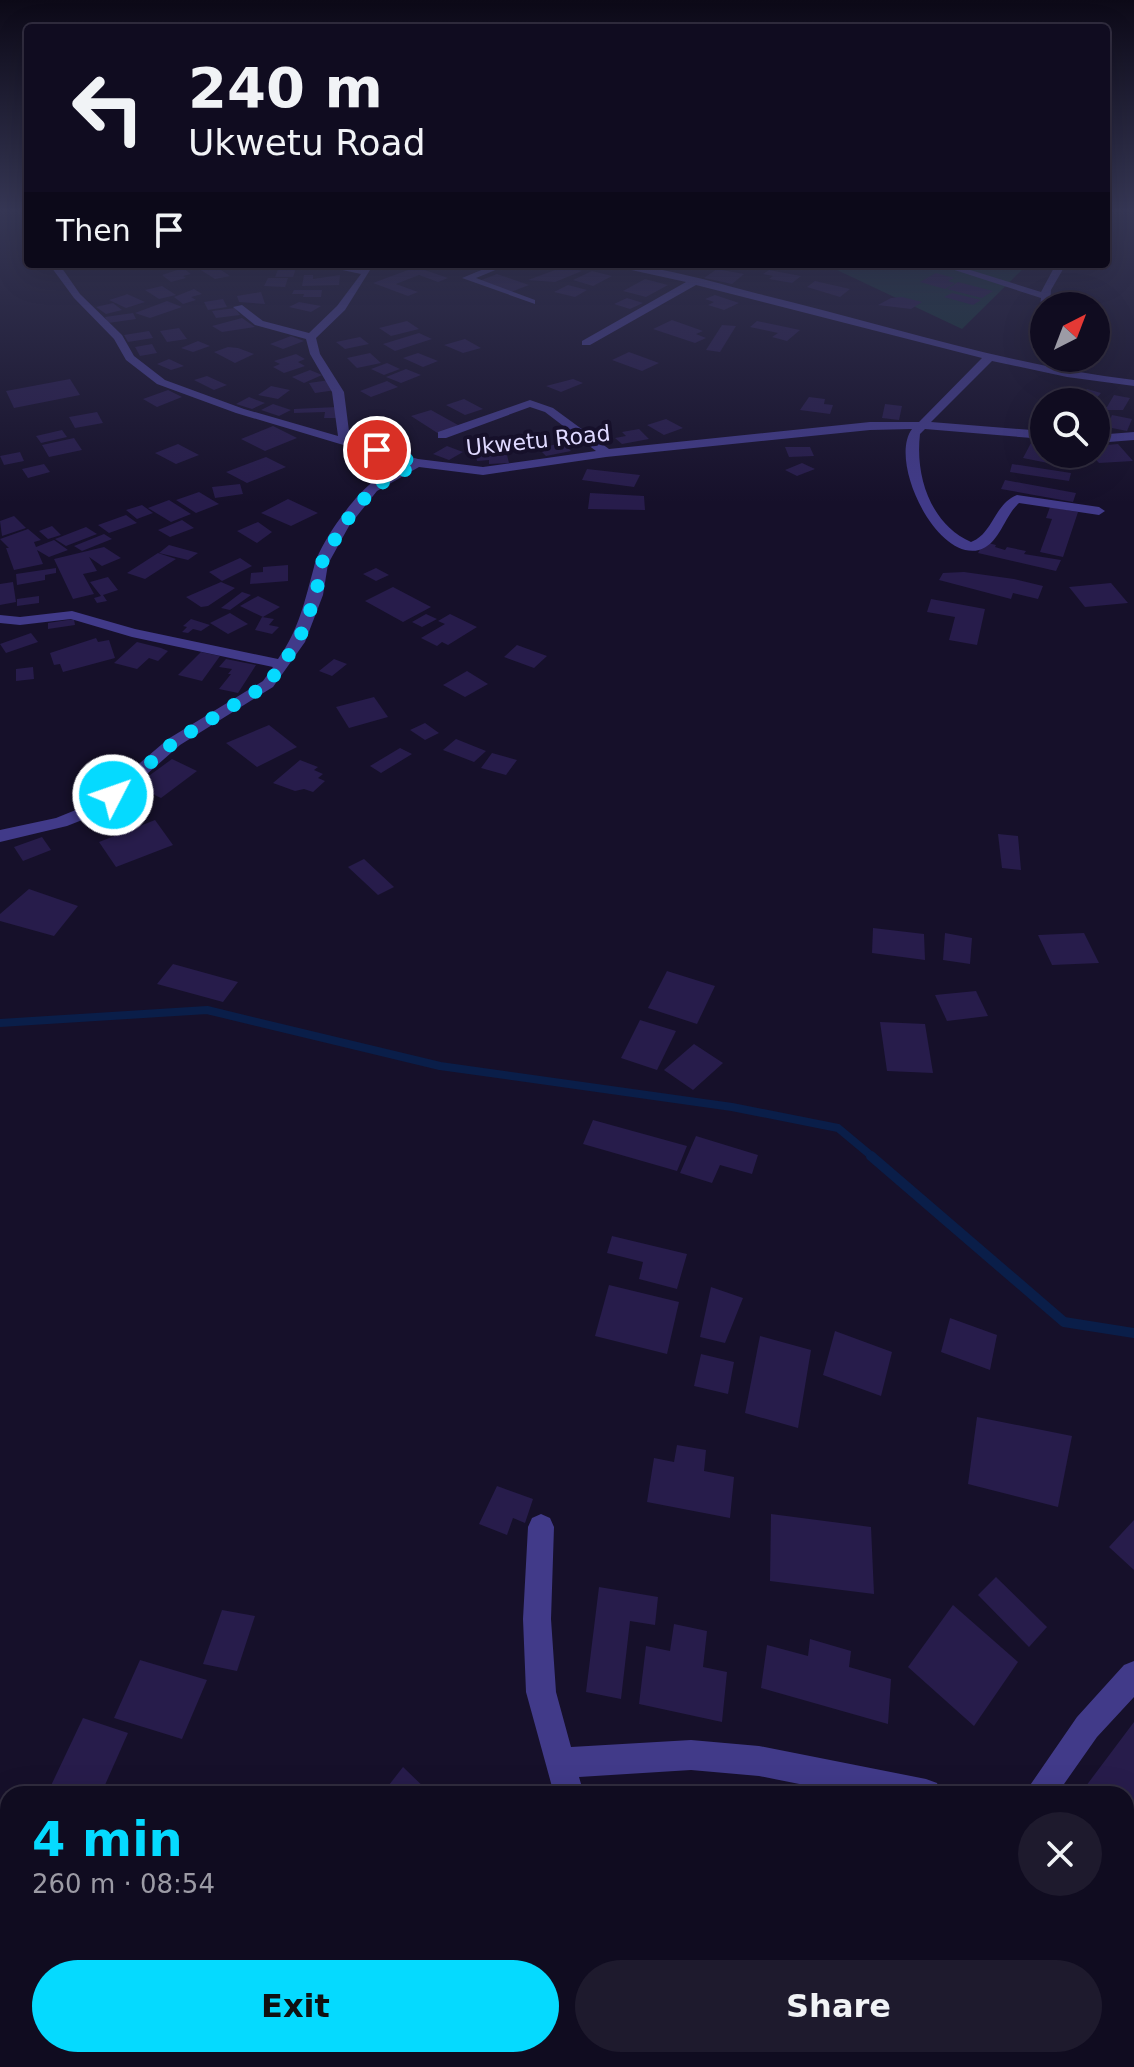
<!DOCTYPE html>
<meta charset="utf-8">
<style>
body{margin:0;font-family:"DejaVu Sans",sans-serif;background:#1e1a2d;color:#f1f3f6;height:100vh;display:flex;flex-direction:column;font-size:30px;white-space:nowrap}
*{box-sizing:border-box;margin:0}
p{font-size:26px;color:#9c9ba5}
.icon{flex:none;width:44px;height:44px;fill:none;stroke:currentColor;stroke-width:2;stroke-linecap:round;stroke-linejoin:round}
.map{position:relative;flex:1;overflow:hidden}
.drawer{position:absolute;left:0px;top:1786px;width:1134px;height:282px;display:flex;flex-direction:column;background:#100c20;border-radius:24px 24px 0 0;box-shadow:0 8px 32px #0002,0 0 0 2px #302c3e}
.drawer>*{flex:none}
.banner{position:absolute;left:24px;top:24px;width:1086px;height:244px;border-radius:8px;box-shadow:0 8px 32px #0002,0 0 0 2px #302c3e;background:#100c20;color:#f1f3f6;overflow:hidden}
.needle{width:52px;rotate:42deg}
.fabs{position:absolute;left:1030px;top:292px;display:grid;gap:16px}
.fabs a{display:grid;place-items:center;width:80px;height:80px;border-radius:50%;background:#100c20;box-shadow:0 8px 32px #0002,0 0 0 2px #302c3e;font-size:40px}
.pin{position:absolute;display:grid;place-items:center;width:68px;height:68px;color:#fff;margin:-34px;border:4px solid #fff;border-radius:50%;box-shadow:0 2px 8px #0007}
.me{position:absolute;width:88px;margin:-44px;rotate:49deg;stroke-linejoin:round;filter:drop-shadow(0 0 6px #0008)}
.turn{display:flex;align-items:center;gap:28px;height:168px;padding:0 32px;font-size:36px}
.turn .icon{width:104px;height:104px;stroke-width:2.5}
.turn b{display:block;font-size:56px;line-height:68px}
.then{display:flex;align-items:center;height:76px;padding:0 32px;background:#0003;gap:16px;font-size:30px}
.round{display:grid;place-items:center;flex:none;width:84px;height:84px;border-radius:42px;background:#1e1a2d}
.summary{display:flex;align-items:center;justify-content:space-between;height:136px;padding:0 32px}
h1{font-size:48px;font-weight:700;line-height:60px;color:#05daff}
.cta{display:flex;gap:16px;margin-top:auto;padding:16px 32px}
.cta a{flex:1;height:92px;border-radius:48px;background:#05daff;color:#111;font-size:32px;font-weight:700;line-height:92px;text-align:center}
.cta a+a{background:#1e1a2d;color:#f1f3f6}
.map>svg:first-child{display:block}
.green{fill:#133334}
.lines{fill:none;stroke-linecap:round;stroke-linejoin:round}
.stream-far1{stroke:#0a1e49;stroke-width:8}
.stream{stroke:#0a1e49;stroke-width:10}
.building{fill:#271c4b}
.minor{fill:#413a89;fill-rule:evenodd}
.route{stroke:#05daff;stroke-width:14;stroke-dasharray:0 25.2}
.labels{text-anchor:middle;stroke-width:8;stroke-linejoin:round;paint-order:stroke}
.far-street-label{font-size:22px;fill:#dfd9ff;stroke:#16102a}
</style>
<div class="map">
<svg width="1134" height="2067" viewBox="0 0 1134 2067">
<rect width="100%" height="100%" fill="#16102a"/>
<polygon class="green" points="842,264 1028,264 962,329 837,270"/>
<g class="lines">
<polyline class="stream-far1" points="0,1023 207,1010 440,1066 732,1107 838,1128 874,1158"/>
<polyline class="stream" points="871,1156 1064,1322 1134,1333"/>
</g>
<g class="building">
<polygon points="212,264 230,276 215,279 196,267"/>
<polygon points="280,265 297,265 293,277 275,277"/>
<polygon points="566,266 582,271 555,282 528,280"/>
<polygon points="416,267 448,278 438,282 419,275 396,284 418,292 408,296 373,283"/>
<polygon points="183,268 191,274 183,276 186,278 171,282 162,275"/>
<polygon points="717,269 744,274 732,284 704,278"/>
<polygon points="769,270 801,276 792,283 769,279 773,276 763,274"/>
<polygon points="592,271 612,276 593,286 573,280"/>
<polygon points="936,273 954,278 948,281 955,283 945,289 920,282"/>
<polygon points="497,274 529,285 511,292 479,281"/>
<polygon points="304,275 313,275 313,279 340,275 339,285 302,286"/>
<polygon points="268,278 288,278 285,287 264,286"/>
<polygon points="645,279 668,285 646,297 623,291"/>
<polygon points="815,281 850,289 840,297 807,287"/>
<polygon points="958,282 993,291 982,298 947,289"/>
<polygon points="568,285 587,290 575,297 554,292"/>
<polygon points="162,286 176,295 159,299 145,290"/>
<polygon points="194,289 202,294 191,297 196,300 183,304 174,297"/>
<polygon points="294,290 322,290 321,297 303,297 304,294 292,294"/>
<polygon points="261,292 265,304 239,302 237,296"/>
<polygon points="952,293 981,300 973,305 944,297"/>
<polygon points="125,295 127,294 145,302 126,308 109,300"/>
<polygon points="715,295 739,303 724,310 708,305 714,302 705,299"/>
<polygon points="902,297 922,302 911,309 878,305 891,298"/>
<polygon points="627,298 643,303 630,309 614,304"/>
<polygon points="223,299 227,307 208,310 204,302"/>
<polygon points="167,301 182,307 150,318 135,313"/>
<polygon points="299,302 321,306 311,312 289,307"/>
<polygon points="113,303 122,310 106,314 96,307"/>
<polygon points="235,308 240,315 216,318 212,311"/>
<polygon points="133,313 136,319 108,323 105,317"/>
<polygon points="242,318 255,327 222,332 212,326"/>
<polygon points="672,320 703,331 696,334 706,338 695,343 653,329"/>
<polygon points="407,321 419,329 391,336 379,328"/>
<polygon points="757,321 800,330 787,341 772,337 778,333 750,327"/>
<polygon points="722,325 736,326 720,352 706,350"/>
<polygon points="179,328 187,339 167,342 160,331"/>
<polygon points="149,331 153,338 128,342 124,335"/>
<polygon points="419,333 432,339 395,351 383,344"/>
<polygon points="291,336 304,341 283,349 270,344"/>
<polygon points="360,337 369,344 345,349 336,342"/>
<polygon points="465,339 481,348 463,353 444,345"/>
<polygon points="198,341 210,346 193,352 181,348"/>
<polygon points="152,344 157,353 140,356 135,347"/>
<polygon points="228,347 238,348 254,354 235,363 214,352"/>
<polygon points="629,352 659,363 642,371 612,360"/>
<polygon points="370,353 381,363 357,368 347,358"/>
<polygon points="418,353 438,361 423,367 403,358"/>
<polygon points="296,354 305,359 298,362 305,366 284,373 273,367 280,364 274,361"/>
<polygon points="169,359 184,366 171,370 157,364"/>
<polygon points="387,363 400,369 384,375 371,369"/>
<polygon points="406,369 421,375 401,383 386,377"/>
<polygon points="310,370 322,375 304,383 292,377"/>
<polygon points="207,376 227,385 214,390 194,380"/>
<polygon points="70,379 80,395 14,408 6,391"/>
<polygon points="573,379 583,383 561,392 546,386"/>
<polygon points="330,380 336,390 315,393 309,383"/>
<polygon points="387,381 398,387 371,397 360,391"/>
<polygon points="271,386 290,390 278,399 258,395"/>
<polygon points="1087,389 1101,393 1093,402 1074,402"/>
<polygon points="168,390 182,397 157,407 143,399"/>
<polygon points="1114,395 1130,398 1123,410 1098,410 1101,405 1107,407"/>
<polygon points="249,397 265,403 252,409 236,404"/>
<polygon points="809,397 825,399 824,404 833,405 830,414 800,410"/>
<polygon points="464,399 483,409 465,415 446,405"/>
<polygon points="273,404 291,410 279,416 261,410"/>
<polygon points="885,404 902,406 899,420 882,418"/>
<polygon points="337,407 337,418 324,418 325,412 294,413 294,409"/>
<polygon points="431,410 458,425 439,434 411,416"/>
<polygon points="97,412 103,423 75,428 69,417"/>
<polygon points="1112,415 1132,419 1127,431 1107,427"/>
<polygon points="666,419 683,428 664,435 647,425"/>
<polygon points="273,426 297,438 265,451 241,439"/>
<polygon points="639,429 649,439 622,444 615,438 626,436 622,432"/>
<polygon points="62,430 67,437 41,443 36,436"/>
<polygon points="375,431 399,437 388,445 364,438"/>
<polygon points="74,438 82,450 49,457 42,445"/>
<polygon points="563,443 571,451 546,456 538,448"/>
<polygon points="1031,443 1044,446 1044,454 1069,455 1063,466 1023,458"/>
<polygon points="178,444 199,455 176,464 155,453"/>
<polygon points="1118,444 1133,461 1099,463 1091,454 1096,454 1096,446"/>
<polygon points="447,446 463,452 449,460 433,454"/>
<polygon points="785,447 810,447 814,456 789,457"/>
<polygon points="20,452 24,461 4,465 0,456"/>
<polygon points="507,455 509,463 489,464 489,460 477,461 476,456"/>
<polygon points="266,457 286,467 247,483 226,472"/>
<polygon points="802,463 815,469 797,476 785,470"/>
<polygon points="44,464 50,472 28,478 22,469"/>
<polygon points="1012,464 1071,473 1069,481 1010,472"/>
<polygon points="587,469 640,475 634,487 582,480"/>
<polygon points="1005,480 1076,493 1073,502 1001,489"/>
<polygon points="240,484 243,494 215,498 212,487"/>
<polygon points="199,492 219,504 196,513 176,500"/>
<polygon points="590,493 644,496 645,510 588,509"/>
<polygon points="288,499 318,513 291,526 261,513"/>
<polygon points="169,500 191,514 171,522 148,508"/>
<polygon points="142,505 153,513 137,519 126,510"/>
<polygon points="1050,507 1078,512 1063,557 1040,552 1052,519 1046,518"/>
<polygon points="126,515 137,523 109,533 98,525"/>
<polygon points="14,516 26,528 2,536 0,521"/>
<polygon points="182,520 194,528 170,537 158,530"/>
<polygon points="258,522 272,532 257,543 237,531"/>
<polygon points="52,526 61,535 48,539 39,531"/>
<polygon points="86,527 97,534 66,546 55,539"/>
<polygon points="28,529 41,540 34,542 36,547 54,540 68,550 49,557 37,550 43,564 14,570 6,548 9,548 0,539"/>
<polygon points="104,534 112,539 82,551 74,546"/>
<polygon points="984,542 996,545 995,547 1005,550 1007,547 1026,551 1024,554 1061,560 1056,571 978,553"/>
<polygon points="169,545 198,553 188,560 159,553"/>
<polygon points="104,547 121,558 102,566 89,557 97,571 83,574 94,594 73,599 54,559"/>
<polygon points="158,553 176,559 145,579 127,573"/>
<polygon points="240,558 252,566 222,581 209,572"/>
<polygon points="288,565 288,581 250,584 251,573 263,572 263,567"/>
<polygon points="56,568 56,573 45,575 45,580 17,585 16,574"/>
<polygon points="376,568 389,575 376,581 363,574"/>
<polygon points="964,572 1014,579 1043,586 1038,599 1013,593 1011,599 939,580 943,573"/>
<polygon points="108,577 118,590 103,595 107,601 97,603 94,598 101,596 90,582"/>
<polygon points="13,582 16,602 0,605 0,584"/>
<polygon points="221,582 235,588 208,606 201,607 186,597"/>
<polygon points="1111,583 1128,603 1085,607 1069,587"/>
<polygon points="393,587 431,607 403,622 365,601"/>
<polygon points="242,592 251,595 230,610 221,608"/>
<polygon points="39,596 39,603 17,606 17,599"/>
<polygon points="258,596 280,607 263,617 240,606"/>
<polygon points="931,599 985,609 977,645 949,640 955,617 927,612"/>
<polygon points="230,613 248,624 228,634 210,623"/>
<polygon points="426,614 437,619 422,627 412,622"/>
<polygon points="450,614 477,627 448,645 442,642 437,646 421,638 445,624 438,621"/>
<polygon points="262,617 274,619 269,625 279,627 272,634 255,630"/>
<polygon points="74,619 75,625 48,629 48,623"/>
<polygon points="191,619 210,625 201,631 193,629 188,633 182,632 187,627 183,626"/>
<polygon points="31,633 38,642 6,653 0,644"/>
<polygon points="96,638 98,642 109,640 115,658 63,672 60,664 54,665 50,653"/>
<polygon points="137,642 161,648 168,651 158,661 149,658 137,669 114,663"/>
<polygon points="517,645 547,656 534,668 504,657"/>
<polygon points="201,652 220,656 202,681 178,675"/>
<polygon points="226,659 256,665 238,693 219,689 231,674 228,674 232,669 219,667"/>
<polygon points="334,659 347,664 332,676 319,671"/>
<polygon points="33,667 34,679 16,681 16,669"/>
<polygon points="467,671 488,684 465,697 443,685"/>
<polygon points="374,697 388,717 349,728 336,707"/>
<polygon points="425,723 439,733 425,740 410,730"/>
<polygon points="269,725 297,747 257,767 226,743"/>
<polygon points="456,739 486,751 474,762 443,750"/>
<polygon points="400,748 412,754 381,773 370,766"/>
<polygon points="492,753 517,760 506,775 481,768"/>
<polygon points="172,759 197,771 161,798 135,786"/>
<polygon points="300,760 318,767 314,770 323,774 318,778 325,781 313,792 304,789 295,791 273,783"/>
<polygon points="155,820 173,845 116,867 99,842"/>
<polygon points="998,834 1018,836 1021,870 1002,868"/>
<polygon points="42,837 51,850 23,861 14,847"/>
<polygon points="364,859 394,887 378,895 348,867"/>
<polygon points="29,889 78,906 54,936 0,921 0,914"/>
<polygon points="873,928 924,934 925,960 872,953"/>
<polygon points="945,933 972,938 970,964 943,960"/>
<polygon points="1084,933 1099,963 1052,965 1038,935"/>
<polygon points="173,964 238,982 223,1002 157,984"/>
<polygon points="667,971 715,986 697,1024 648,1008"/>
<polygon points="976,991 988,1016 947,1021 935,995"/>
<polygon points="640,1020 676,1031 657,1070 621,1058"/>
<polygon points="880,1022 925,1024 933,1073 887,1071"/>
<polygon points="694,1044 723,1063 693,1090 664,1070"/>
<polygon points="593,1120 687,1146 677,1171 583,1144"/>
<polygon points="696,1136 758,1155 752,1174 720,1165 712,1183 680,1173"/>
<polygon points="612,1236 687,1254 677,1289 639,1279 643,1262 607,1253"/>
<polygon points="609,1285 679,1302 667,1354 595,1336"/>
<polygon points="711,1287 743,1298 725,1343 700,1337"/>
<polygon points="950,1318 997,1335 990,1370 941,1352"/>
<polygon points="835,1331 892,1352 881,1396 823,1375"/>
<polygon points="760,1336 811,1350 798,1428 745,1413"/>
<polygon points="701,1354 734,1362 728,1394 694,1386"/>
<polygon points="977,1417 1072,1436 1058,1507 968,1484"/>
<polygon points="677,1445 706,1450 704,1471 734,1477 730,1518 647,1502 654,1458 674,1462"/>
<polygon points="497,1486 533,1499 525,1523 513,1518 507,1535 479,1524"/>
<polygon points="771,1514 871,1527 874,1594 770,1581"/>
<polygon points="1134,1520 1134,1570 1109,1547"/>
<polygon points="996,1577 1047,1627 1029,1647 978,1595"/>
<polygon points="599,1587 658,1597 655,1625 630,1621 621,1699 586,1692"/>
<polygon points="953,1605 1018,1662 974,1726 908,1667"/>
<polygon points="222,1610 255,1616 237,1671 203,1664"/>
<polygon points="674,1624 707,1631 703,1667 727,1672 722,1722 639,1704 646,1646 670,1651"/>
<polygon points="810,1639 851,1651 849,1667 891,1679 888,1724 761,1688 767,1645 808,1656"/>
<polygon points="140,1660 207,1680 182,1739 114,1718"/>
<polygon points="83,1718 128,1733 101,1794 47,1794"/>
<polygon points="1134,1722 1134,1846 1131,1850 1126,1845 1126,1794 1080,1794"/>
<polygon points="403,1767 431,1794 382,1794"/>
<polygon points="8,1856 8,1927 0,1923 0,1871"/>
<polygon points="338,2060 382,2060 377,2067 344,2067"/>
</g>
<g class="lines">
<g class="minor">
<path d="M49,264H59L80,294L122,335L134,356L165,380L244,409L338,436L332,392L310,354L306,339L255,325L233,307L242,305L263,321L309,333L337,306L361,274L314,264L370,270L345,310L316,338L320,354L344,392L350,439L418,459L483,467L596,451L545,412L530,407L446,438H438V432L530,400L553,408L609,449L870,422H919L982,358L696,285L590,345H582V341L686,282L604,264C656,264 709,281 759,294C884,324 1006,365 1134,380V386L1067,377L992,361L931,422L1044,431V439L925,429L920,434C915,475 930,524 971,542C993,534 994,504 1017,495L1099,507L1105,511L1099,515L1019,503C1004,516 1000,544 979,550C936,561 888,461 912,429L870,430L606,457L483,475L419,467L377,491L349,526L328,564L323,595L305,642L273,687L180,745L105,811L67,826L0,842V830L56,818L93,803L168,739L263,681L273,667L132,637L71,619L20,625L0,623V615L20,617L72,611L135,629L278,659C299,630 305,600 314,567C319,545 351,500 369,485C379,476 395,471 407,464L236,413L157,384L126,360L114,339L74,298Z"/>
<polygon points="496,264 510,264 476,278 535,300 535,304 462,278"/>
<polygon points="936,264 951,264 1041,292 1056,264 1066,264 1051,290 1050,306 1044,306 1044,309 1040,306 1041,298"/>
<polygon points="1134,432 1134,440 1096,443 1096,435"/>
<polygon points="541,1514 550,1518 554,1527 551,1619 556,1692 571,1747 691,1740 759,1746 926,1779 937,1783 941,1794 850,1794 759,1776 691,1770 579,1777 584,1794 554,1794 526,1692 523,1619 528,1527 532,1518"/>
<polygon points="1134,1661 1134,1697 1097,1737 1057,1794 1024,1794 1077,1717 1124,1665"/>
<polygon points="676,2060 711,2060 714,2067 679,2067"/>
</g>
</g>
<linearGradient id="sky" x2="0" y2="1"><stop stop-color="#0c0917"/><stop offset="0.42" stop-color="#363755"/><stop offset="1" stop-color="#363755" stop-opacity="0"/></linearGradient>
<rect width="1134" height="502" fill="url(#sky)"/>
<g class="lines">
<polyline class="route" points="113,795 174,742 268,684 298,642 316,595 321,564 343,525 373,488 417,463 377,450"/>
</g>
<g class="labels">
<g class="far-street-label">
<text transform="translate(538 440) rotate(-6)" y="8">Ukwetu Road</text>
</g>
</g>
</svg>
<div class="fabs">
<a><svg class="needle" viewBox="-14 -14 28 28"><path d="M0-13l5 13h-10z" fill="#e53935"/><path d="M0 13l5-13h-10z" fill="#9c9ba5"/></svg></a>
<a><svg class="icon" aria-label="search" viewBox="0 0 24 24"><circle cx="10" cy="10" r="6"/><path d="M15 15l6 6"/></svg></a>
</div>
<div class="pin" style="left:377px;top:450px;background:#d93025"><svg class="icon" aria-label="arrive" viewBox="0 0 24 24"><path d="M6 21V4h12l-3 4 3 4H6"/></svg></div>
<svg class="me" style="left:113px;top:795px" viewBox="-20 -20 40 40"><circle r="17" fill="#05daff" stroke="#fff" stroke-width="3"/><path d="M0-11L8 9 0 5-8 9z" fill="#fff"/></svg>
<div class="banner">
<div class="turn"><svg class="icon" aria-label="left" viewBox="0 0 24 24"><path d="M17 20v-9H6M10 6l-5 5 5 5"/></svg><div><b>240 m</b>Ukwetu Road</div></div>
<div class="then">Then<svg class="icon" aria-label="arrive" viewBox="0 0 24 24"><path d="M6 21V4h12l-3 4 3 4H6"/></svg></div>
</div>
<section class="drawer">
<div class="summary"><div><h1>4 min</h1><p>260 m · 08:54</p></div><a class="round"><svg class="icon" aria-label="close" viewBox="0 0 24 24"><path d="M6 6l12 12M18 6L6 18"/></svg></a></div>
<div class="cta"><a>Exit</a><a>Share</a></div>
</section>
</div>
